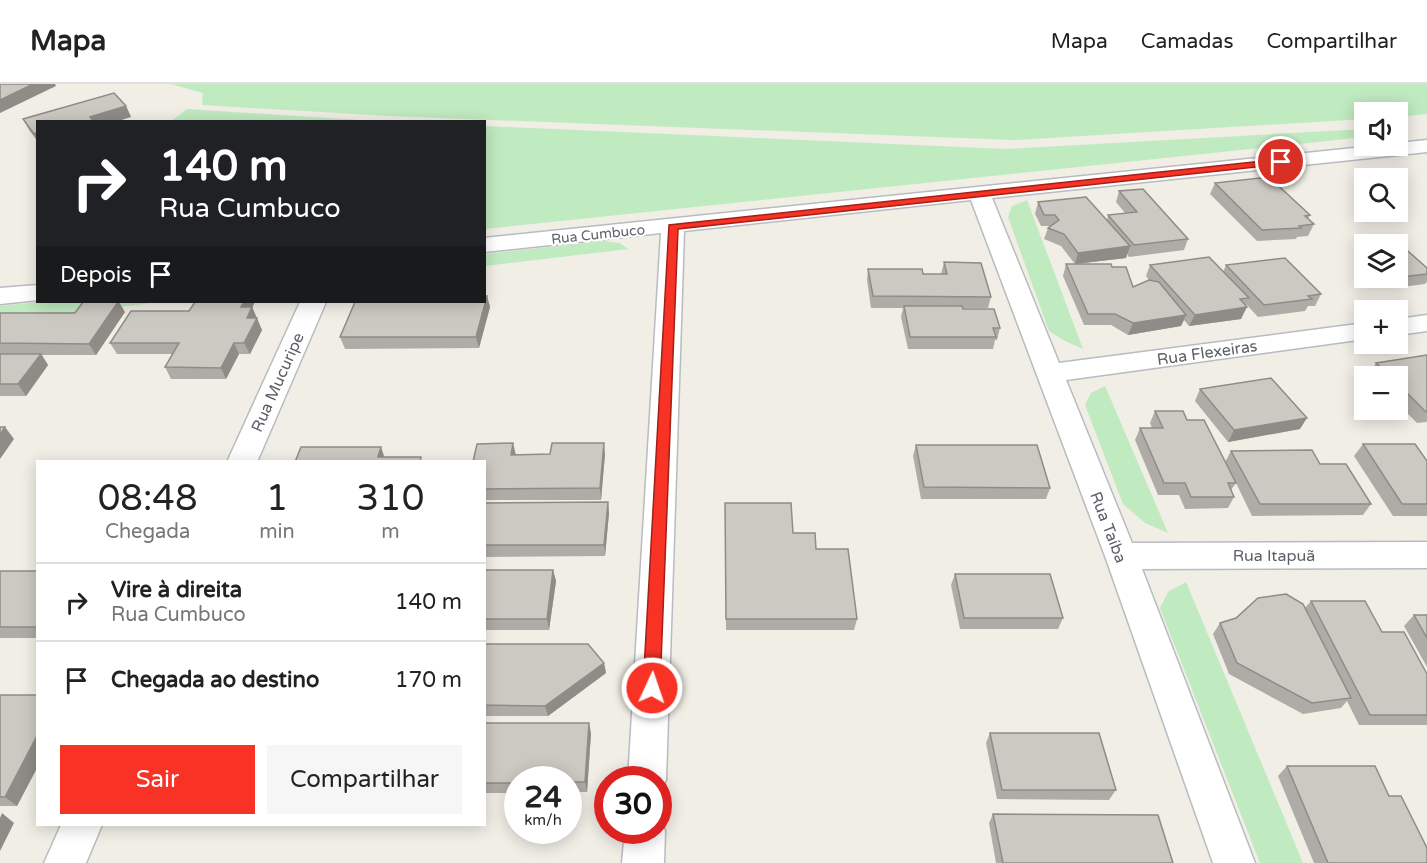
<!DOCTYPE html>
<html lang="pt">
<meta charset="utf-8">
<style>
body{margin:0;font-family:"Varela Round",sans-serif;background:#f6f6f6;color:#222;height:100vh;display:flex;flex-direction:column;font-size:22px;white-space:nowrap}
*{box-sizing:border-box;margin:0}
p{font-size:20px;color:#767676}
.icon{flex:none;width:33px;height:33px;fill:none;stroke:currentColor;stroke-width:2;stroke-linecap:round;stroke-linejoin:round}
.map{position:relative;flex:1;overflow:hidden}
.panel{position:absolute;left:36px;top:376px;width:450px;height:366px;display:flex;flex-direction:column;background:#fff;border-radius:0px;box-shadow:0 3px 15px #0003}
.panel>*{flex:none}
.top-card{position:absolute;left:36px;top:36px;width:450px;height:183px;border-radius:0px;box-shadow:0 3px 15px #0003;background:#202124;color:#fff;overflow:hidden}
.fabs{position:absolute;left:1354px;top:18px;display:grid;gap:12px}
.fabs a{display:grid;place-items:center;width:54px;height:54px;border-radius:0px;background:#fff;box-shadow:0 3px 15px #0003;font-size:30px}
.speed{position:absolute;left:504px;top:682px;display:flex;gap:12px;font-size:30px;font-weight:700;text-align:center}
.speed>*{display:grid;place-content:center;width:78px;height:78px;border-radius:50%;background:#fff;box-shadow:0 3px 15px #0003;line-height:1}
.speed small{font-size:15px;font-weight:400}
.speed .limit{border:9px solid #d22;background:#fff;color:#111}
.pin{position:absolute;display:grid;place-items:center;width:51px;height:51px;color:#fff;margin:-26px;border:3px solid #fff;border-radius:50%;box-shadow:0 2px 6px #0007}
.me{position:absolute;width:66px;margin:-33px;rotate:3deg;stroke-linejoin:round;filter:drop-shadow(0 0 4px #0008)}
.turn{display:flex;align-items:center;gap:21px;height:126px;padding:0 24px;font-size:27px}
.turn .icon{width:78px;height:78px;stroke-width:2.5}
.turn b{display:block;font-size:42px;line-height:51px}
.then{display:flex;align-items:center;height:57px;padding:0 24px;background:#0003;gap:12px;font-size:22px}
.eta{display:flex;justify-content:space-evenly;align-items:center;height:102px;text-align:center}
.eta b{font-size:36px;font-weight:600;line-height:42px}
.action{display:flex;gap:12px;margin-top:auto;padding:12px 24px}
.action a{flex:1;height:69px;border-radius:0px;background:#f83224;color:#fff;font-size:24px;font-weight:600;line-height:69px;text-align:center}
.action a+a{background:#f6f6f6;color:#222}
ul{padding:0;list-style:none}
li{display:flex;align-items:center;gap:18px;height:78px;padding:0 24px;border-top:2px solid #e0e0e0}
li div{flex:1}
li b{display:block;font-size:22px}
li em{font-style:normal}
header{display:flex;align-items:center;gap:36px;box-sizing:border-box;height:84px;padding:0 30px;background:#fff;border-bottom:2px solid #e0e0e0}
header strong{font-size:28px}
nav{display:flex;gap:33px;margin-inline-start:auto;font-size:21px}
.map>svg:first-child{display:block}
.green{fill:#c0eac0}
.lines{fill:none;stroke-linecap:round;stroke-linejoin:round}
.minor-casing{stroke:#b8bbc0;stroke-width:3}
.minor{fill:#fff;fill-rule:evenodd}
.wall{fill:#afaca7}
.shaded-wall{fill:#8f8c88}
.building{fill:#ccc8c2;stroke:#8f8c88;stroke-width:1.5}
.route{fill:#f83224;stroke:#a12017;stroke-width:1.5}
.labels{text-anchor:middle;stroke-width:4.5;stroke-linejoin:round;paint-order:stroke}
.far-street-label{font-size:14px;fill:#5d6167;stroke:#fff}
.street-label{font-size:16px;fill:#5d6167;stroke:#fff}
</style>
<header>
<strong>Mapa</strong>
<nav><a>Mapa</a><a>Camadas</a><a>Compartilhar</a></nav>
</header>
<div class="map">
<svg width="1427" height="779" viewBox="0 0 1427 779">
<rect width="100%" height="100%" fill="#f0eee5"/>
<g class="green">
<polygon points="171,0 1427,0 1427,30 1398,33 1398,28 1365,28 1365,35 1014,56 388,32 202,21 203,9"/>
<polygon points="187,25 375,37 173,37 174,35"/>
<polygon points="485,42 1006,65 1365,45 1365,53 485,145"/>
<polygon points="1027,116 1083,265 1063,256 1049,247 1008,133 1012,122"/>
<polygon points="604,157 620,159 628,165 485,182 485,170"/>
<polygon points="38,218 160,218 0,237 0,222"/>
<polygon points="1105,302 1168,449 1145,439 1123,420 1085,321 1091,309"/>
<polygon points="1186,498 1303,779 1260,779 1160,524 1168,508"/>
</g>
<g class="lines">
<defs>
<g id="minor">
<polygon points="1427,56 1427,68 992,114 1059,279 1365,239 1365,255 1066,296 1132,459 1427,458 1427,484 1142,485 1255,779 1213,779 1105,472 971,116 684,147 666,696 658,710 658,696 628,696 661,149 484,168 484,154 1373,62 1398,62 1398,59"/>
<polygon points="38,201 38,216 0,220 0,204"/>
<polygon points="300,218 326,218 257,378 227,378"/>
<polygon points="1427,231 1427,247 1398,251 1398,235"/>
<polygon points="658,733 665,747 664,779 622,779 625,747 658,747"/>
<polygon points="61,741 102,741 86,779 44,779"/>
</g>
</defs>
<use href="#minor" class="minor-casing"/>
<use href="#minor" class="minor"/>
</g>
<g class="wall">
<polygon points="126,22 131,33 38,38 38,58 29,46 23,35"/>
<polygon points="1215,99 1310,131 1308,135 1314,140 1308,152 1297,153 1296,155 1257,157 1210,110"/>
<polygon points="1119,107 1188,155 1184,166 1129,173 1127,170 1126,174 1075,180 1112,183 1133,203 1149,196 1146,192 1150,181 1223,188 1226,181 1321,210 1315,222 1308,222 1305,227 1258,233 1246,220 1241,235 1189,242 1184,236 1181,242 1128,251 1111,241 1084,241 1063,192 1066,180 1075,180 1061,162 1044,155 1048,144 1050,142 1041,142 1035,130 1038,118 1107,136 1108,131 1125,129 1116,118"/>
<polygon points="1398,160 1427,184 1427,198 1425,200 1394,204 1383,194 1398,194"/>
<polygon points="944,178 991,213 988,224 963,224 1000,244 997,256 995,256 993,265 908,265 901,233 903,224 871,224 867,196 868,185 923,190 941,190"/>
<polygon points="487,212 490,223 479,264 345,265 340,253"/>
<polygon points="252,223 262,246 250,270 239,270 226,295 171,295 165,283 172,270 117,270 110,259 189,227"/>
<polygon points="125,228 96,271 42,271 48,281 26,312 0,312 0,229"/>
<polygon points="1427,271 1427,338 1417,339 1398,320 1398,292 1370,292 1368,291 1376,279"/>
<polygon points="1200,305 1300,345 1228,358 1195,317"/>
<polygon points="1155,327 1187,336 1225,378 1231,367 1320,380 1371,420 1363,431 1252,432 1236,399 1231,406 1234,413 1228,424 1185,425 1179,411 1158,411 1135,356 1140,344 1152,344 1150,339"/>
<polygon points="1363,360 1427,377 1427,432 1393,432 1354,372"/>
<polygon points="916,361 1050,404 1046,415 921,415 913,372"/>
<polygon points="550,370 605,370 601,416 484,416 484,378 516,371"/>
<polygon points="608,418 609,429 605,472 484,473 484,419"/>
<polygon points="725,419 793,449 857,535 854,546 726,546"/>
<polygon points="484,486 553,486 556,497 549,546 484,546"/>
<rect x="0" y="487" width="38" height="67"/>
<polygon points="955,490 1063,534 1058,545 960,545 951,501"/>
<polygon points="1311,517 1382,548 1427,590 1427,641 1359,641 1347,617 1341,624 1303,630 1229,590 1213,550 1220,539 1305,524"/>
<polygon points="1414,531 1427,531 1427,583 1404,542"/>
<polygon points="484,560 604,579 606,589 548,632 484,632"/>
<polygon points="0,611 38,611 38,682 17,722 0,722"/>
<polygon points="484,639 591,649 587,708 568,708 568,696 518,696 518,709 484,709"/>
<polygon points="990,649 1116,706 1109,716 997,715 986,659"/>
<polygon points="1287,682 1389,712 1427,779 1314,779 1278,692"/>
<polygon points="993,730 1173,779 996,779 989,739"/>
</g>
<g class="shaded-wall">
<polygon points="33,0 55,0 56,2 0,29 0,16"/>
<polygon points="126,22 131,33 115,38 90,38 90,33"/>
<polygon points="38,48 38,57 34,50"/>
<polygon points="1130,162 1126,174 1075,180 1078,169"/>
<polygon points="487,212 490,223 479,264 476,253"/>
<polygon points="118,218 119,218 125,228 96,271 89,260"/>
<polygon points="244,218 255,218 246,235 241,223"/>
<polygon points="252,223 262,246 250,270 244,259 247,234"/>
<polygon points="1247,223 1241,235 1189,242 1195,231"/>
<polygon points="1186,231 1181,242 1128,251 1133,239"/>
<polygon points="234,259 239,270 226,295 221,284"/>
<polygon points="41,270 48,281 26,312 18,300"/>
<polygon points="1307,334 1300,345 1228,358 1234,346"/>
<polygon points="5,343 14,355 0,375 0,351"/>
<polygon points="513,359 516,371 511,371"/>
<polygon points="604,359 605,370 601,416 600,404"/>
<polygon points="381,363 385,375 378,373"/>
<polygon points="608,418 609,429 605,472 604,461"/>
<polygon points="553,486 556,497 549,546 547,535"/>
<polygon points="604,579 606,589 548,632 545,622"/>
<polygon points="589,639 591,649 587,708 585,698"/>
<polygon points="38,650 38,682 17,722 5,713"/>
<polygon points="2,729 14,739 0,767 0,734"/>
</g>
<g class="building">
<polygon points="0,0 33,0 0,16"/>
<polygon points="114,9 126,22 90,33 93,37 90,38 38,38 38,48 34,50 23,35"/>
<polygon points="1269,93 1310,131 1305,132 1314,140 1299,142 1301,144 1262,146 1215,99"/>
<polygon points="1143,105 1188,155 1134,161 1108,131 1137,128 1119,107"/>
<polygon points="1086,113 1130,162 1078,169 1064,150 1048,144 1059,136 1055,131 1044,131 1038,118"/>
<polygon points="1393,160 1400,160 1427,184 1427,190 1401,193 1398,190 1398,160"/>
<polygon points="1209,173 1249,214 1240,215 1247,223 1195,231 1150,181"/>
<polygon points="1285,174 1321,210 1308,212 1312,215 1264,221 1226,181"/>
<polygon points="944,178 981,179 991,213 873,212 868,185 922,185 923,190 947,190"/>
<polygon points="1066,180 1111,180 1112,183 1126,183 1133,203 1149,196 1159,198 1186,231 1133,239 1115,230 1088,230"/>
<polygon points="484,212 487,212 476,253 340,253 355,218 484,218"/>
<polygon points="83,218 118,218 89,260 0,259 0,229 75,229"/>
<polygon points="195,218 244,218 241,223 252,223 247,234 257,234 244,259 234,259 221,284 165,283 179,259 110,259 131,227 189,227"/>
<polygon points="904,222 962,222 963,225 994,225 1000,244 993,244 996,253 910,253"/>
<polygon points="0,270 41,270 18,300 0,300"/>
<polygon points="1427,271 1427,327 1426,328 1398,300 1398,292 1390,292 1376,279"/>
<polygon points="1271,294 1307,334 1234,346 1200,305"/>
<polygon points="1155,327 1183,327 1187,336 1204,336 1236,399 1228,399 1234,413 1191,413 1185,399 1164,399 1140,344 1163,344"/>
<polygon points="0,343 5,343 0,351"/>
<polygon points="513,359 511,371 550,370 552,359 604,359 600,404 484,405 484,378 473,378 477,360"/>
<polygon points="1363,360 1415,360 1427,377 1427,420 1402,420"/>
<polygon points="916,361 1037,361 1050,404 924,403"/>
<polygon points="301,363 381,363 378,373 421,373 420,378 295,378"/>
<polygon points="1312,366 1320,380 1346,380 1371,420 1260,420 1231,367"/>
<polygon points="608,418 604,461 484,461 484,419"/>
<polygon points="725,419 791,419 793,449 815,449 816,465 848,465 857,535 726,535"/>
<polygon points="484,486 553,486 547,535 484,535"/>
<rect x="0" y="487" width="38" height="56"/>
<polygon points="955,490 1050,490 1063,534 964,534"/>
<polygon points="1286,510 1303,520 1351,614 1312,619 1237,579 1220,539 1236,534 1258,514"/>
<polygon points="1311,517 1365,517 1382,548 1404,548 1427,590 1427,631 1370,631"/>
<polygon points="1414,531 1427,531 1427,554"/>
<polygon points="484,560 588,560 604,579 545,622 484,621"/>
<polygon points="0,611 38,611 38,650 5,713 0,713"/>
<polygon points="484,639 589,639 585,698 568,698 568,696 518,696 518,699 484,699"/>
<polygon points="990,649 1099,649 1116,706 1002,706"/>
<polygon points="1287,682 1375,682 1389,712 1401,712 1427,764 1427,779 1328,779"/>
<polygon points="993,730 1158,731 1173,779 1003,779"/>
</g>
<polygon class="route" points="1281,75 1285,78 1284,80 678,145 660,604 657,609 652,611 646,609 643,604 669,141"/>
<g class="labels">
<g class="far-street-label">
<text transform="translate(598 150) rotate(-6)" y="5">Rua Cumbuco</text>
</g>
<g class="street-label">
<text transform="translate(1207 268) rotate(-8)" y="6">Rua Flexeiras</text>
<text transform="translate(277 298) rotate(-66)" y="6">Rua Mucuripe</text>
<text transform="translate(1109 443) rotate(69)" y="6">Rua Taíba</text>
<text x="1274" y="477">Rua Itapuã</text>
</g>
</g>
</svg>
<div class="fabs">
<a><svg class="icon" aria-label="sound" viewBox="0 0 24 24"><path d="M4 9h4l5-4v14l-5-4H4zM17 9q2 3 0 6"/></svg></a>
<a><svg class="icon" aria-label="search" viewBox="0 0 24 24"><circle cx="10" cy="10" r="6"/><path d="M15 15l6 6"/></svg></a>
<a><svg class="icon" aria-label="layers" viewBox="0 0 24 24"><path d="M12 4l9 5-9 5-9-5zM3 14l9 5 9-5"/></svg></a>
<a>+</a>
<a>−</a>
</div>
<div class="speed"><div>24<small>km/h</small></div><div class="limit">30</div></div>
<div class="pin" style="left:1281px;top:78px;background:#d93025"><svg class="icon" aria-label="arrive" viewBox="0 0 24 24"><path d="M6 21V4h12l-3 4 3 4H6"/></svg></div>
<svg class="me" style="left:652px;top:604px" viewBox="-20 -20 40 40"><circle r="17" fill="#f83224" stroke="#fff" stroke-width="3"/><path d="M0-11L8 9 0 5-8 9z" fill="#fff"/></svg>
<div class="top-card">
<div class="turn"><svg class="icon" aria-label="right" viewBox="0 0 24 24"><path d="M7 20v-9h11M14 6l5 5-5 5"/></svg><div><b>140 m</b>Rua Cumbuco</div></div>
<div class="then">Depois<svg class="icon" aria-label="arrive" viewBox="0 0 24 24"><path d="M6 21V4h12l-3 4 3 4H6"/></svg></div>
</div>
<section class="panel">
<div class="eta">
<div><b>08:48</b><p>Chegada</p></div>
<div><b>1</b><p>min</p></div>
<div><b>310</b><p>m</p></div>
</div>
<ul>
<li><svg class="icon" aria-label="right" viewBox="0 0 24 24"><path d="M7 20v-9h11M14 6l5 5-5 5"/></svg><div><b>Vire à direita</b><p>Rua Cumbuco</p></div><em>140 m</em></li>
<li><svg class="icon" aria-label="arrive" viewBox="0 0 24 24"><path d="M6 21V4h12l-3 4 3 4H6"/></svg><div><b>Chegada ao destino</b></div><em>170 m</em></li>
</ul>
<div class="action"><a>Sair</a><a>Compartilhar</a></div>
</section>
</div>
